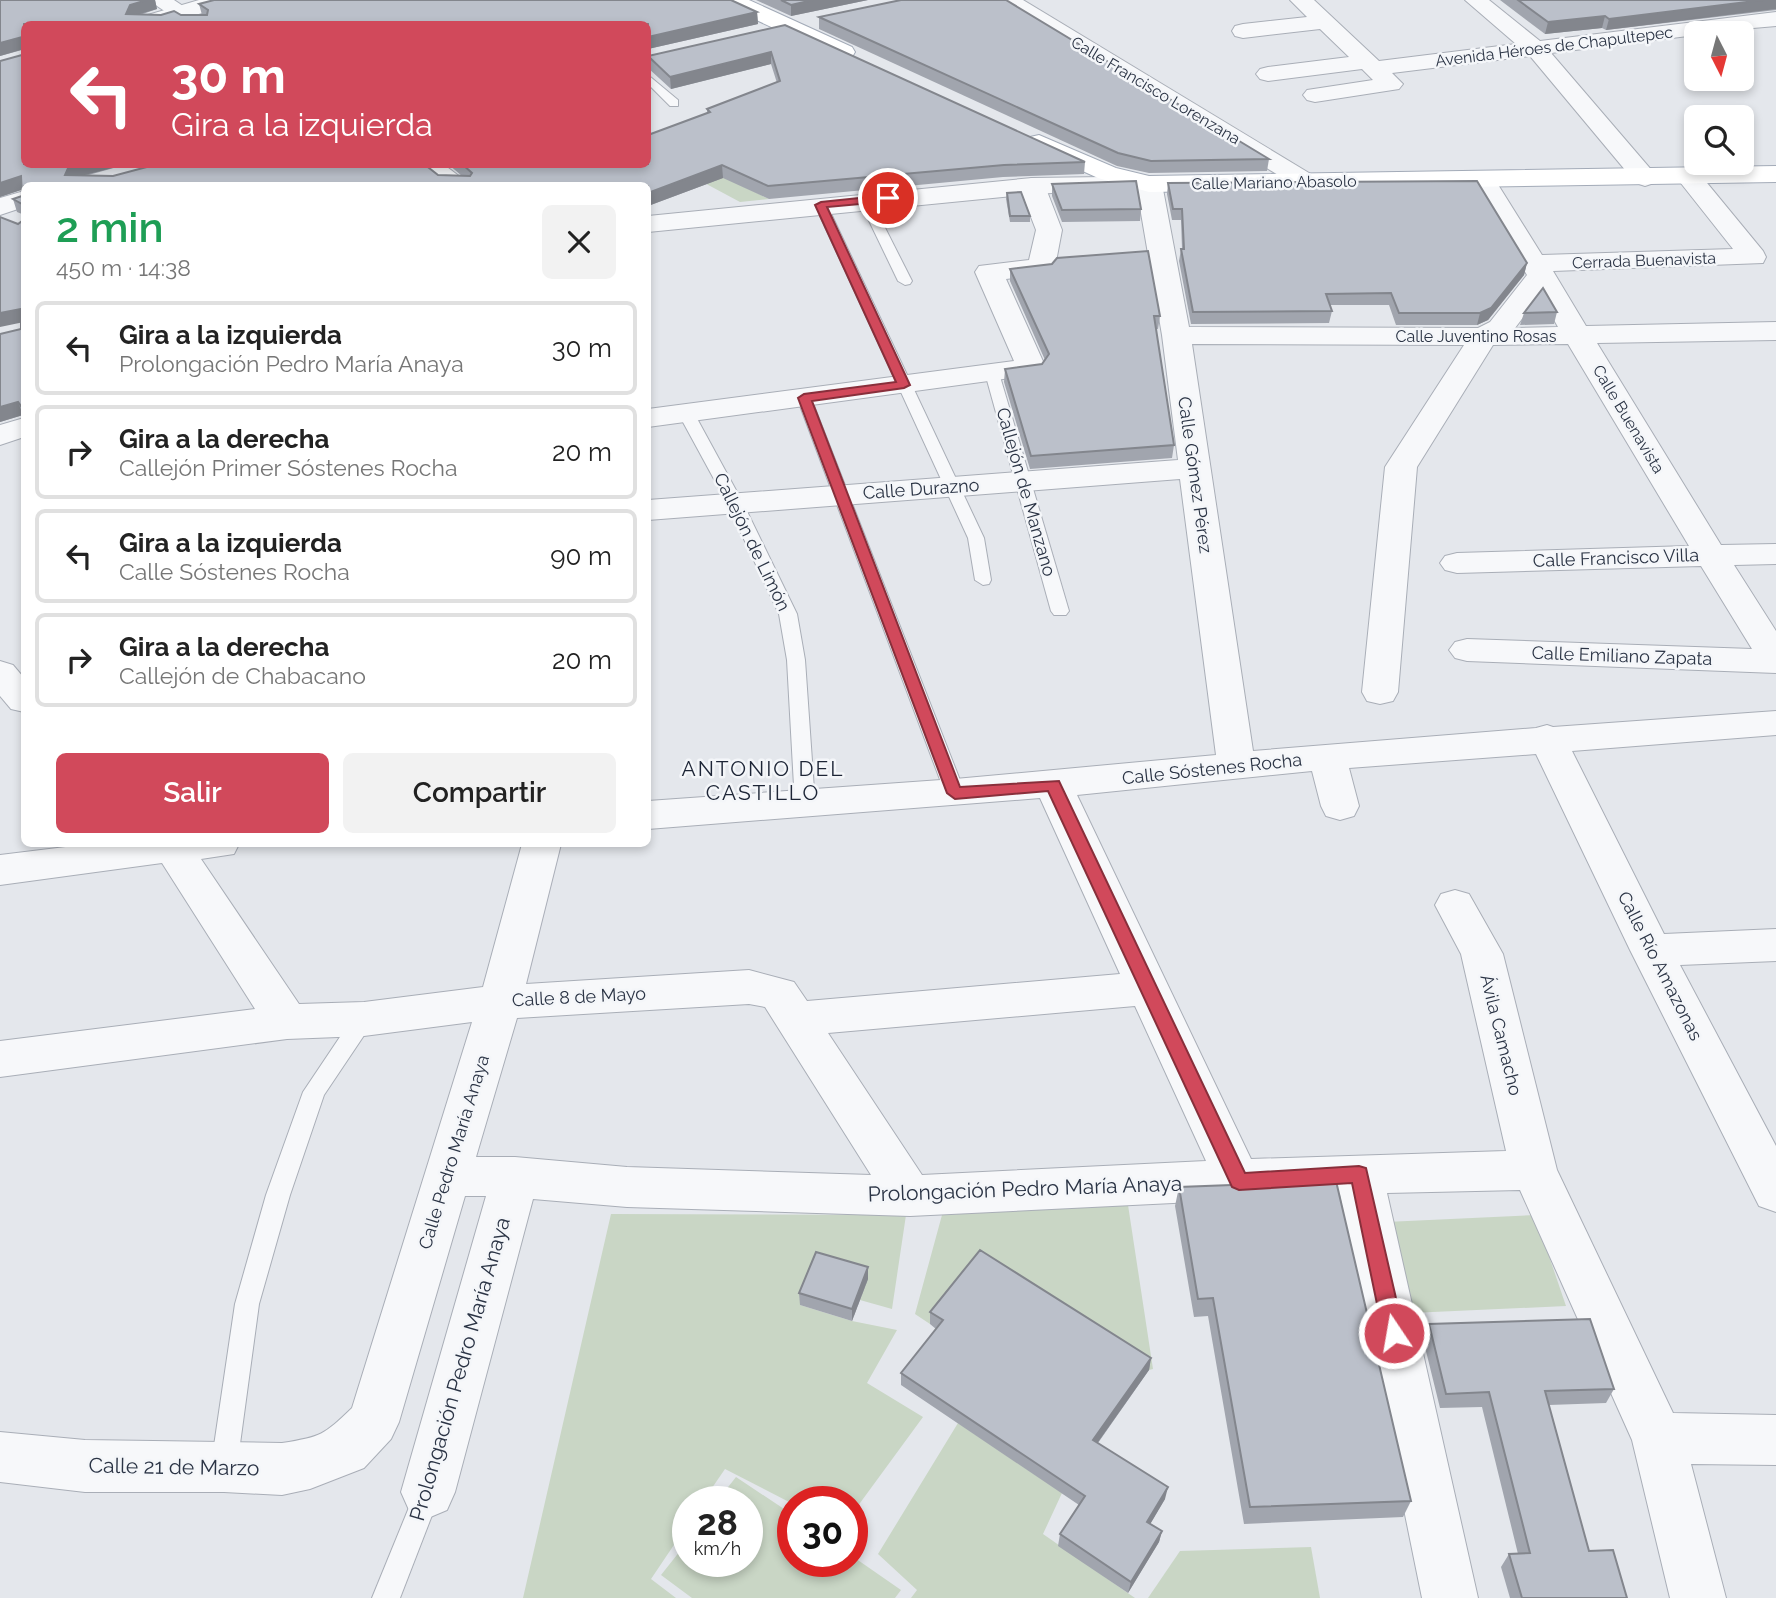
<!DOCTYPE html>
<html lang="es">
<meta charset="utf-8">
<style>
body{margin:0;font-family:Raleway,sans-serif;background:#f2f2f2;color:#222;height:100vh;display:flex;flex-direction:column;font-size:26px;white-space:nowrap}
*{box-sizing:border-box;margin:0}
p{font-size:23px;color:#767676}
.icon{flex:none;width:38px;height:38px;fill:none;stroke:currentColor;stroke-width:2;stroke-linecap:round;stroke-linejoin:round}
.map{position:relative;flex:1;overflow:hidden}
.panel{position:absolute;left:21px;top:182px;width:630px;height:665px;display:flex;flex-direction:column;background:#fff;border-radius:10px;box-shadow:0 4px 10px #0003}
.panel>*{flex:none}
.guide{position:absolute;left:21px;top:21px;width:630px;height:147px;border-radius:10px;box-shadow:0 4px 10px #0003;background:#d1495b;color:#fff;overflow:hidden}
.needle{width:46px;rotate:174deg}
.controls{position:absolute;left:1684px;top:21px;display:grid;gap:14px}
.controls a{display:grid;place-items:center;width:70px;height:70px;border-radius:10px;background:#fff;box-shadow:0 4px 10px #0003;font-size:35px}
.speed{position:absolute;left:672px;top:1486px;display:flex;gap:14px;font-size:35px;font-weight:700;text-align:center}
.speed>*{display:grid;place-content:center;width:91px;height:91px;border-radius:50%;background:#fff;box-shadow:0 4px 10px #0003;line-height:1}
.speed small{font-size:18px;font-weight:400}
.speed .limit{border:10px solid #d22;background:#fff;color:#111}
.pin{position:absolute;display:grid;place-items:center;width:60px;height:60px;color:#fff;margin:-30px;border:4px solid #fff;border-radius:50%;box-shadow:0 2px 7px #0007}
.me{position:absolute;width:77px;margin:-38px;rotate:348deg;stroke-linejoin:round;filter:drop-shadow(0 0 5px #0008)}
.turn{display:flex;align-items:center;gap:24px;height:147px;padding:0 35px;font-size:32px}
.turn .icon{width:91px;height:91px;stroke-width:2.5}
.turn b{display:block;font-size:49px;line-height:60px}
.round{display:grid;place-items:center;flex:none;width:74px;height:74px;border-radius:10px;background:#f2f2f2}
.overview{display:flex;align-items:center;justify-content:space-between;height:119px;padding:0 35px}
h1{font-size:42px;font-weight:600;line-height:52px;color:#1e9e55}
.primary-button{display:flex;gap:14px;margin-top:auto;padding:14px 35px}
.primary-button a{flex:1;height:80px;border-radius:10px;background:#d1495b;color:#fff;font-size:28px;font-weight:600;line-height:80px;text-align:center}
.primary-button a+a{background:#f2f2f2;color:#222}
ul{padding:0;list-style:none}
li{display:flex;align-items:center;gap:21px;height:94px;margin:0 14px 10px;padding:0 21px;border:4px solid #e0e0e0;border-radius:10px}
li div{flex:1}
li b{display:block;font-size:26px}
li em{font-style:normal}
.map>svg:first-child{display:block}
.green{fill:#c9d6c5}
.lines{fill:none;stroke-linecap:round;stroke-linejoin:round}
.service-casing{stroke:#a9aeb7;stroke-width:2}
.minor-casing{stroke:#a9aeb7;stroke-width:2}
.tertiary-casing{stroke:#a9aeb7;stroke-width:2}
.primary-casing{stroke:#a3abb8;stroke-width:2}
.service{fill:#f7f8fa;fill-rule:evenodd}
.minor{fill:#f7f8fa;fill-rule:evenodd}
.tertiary{fill:#f7f8fa;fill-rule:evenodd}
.primary{fill:#fff;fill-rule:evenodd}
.wall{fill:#a1a5ae}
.shaded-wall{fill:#83868d}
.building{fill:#bbc0ca;stroke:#83868d;stroke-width:2}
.route{fill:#d1495b;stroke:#882f3b;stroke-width:2}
.labels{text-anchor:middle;stroke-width:5;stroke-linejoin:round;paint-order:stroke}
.far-street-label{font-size:16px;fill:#2b3445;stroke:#f4f6f9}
.street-label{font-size:18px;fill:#2b3445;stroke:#f4f6f9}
.quarter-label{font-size:21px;letter-spacing:2px;fill:#1d2536;stroke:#f4f6f9}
.near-street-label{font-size:21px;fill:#2b3445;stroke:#f4f6f9}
</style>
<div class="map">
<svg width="1776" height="1598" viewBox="0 0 1776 1598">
<rect width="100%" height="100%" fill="#e4e7ec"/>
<g class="green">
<polygon points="648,136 719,175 769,199 740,202 669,164 648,164"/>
<polygon points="1128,1205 1153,1369 1149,1370 979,1263 930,1324 915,1314 942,1215"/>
<polygon points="611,1214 906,1215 892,1309 860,1300 867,1279 800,1305 852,1321 897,1330 867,1383 923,1417 852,1514 852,1502 793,1502 793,1504 725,1469 703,1501 688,1502 688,1524 651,1579 676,1598 523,1598"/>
<polygon points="1535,1215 1566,1306 1411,1313 1386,1222"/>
<polygon points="958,1423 1062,1493 1043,1534 1135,1598 911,1598 917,1590 878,1554"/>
<polygon points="736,1477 793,1515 793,1561 852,1561 852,1556 901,1590 895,1598 692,1598 661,1575 688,1541 688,1561 747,1561 747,1502 717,1501"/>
<polygon points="1311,1547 1320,1598 1148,1598 1180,1551"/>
</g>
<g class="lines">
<defs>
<g id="service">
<polygon points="648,75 678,100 678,106 670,106 648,84"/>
<polygon points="865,196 871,200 912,281 910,284 905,285 898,281 859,200"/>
<polygon points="821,201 827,205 984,538 991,580 989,584 983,585 975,580 968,538 815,205"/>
<polygon points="992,369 999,373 1069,611 1066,615 1054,615 1051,611 985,373"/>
<polygon points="804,394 811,398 965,793 962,798 948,798 945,793 797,398"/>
<polygon points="686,408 694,413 743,503 797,614 805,660 815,804 812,809 798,809 795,804 787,660 779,614 727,503 678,413"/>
<polygon points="364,1010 372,1013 375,1019 324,1095 290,1195 259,1304 237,1466 233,1475 224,1479 215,1475 211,1466 235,1304 266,1195 303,1092 356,1013"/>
<polygon points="428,1479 437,1483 441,1492 400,1598 372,1598 419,1483"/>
</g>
<g id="minor">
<polygon points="199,0 233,0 230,5 164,24 131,24 134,19"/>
<polygon points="997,0 1023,0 1314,176 1318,181 1314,186 1305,189 1296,186 1000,5"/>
<polygon points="1290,0 1314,0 1379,61 1516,44 1465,0 1489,0 1540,41 1776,12 1776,26 1696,33 1696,35 1551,53 1654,173 1658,178 1654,183 1645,186 1636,183 1530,56 1392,73 1403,84 1399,89 1315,102 1307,100 1303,95 1307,90 1373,80 1362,69 1268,81 1260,79 1256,74 1260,69 1268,67 1349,57 1320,29 1243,38 1235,36 1232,31 1235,26 1243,24 1307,17"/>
<path d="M1689,169L1698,172L1763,251L1766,257L1763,263L1553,271L1586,326L1776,322V340L1597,343L1721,545L1776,544V564L1734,565L1776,631V673L1467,661L1455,658L1449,650L1455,642L1467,639L1752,649L1701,566L1457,573L1445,570L1440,563L1445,556L1457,553L1689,546L1568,344L1493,345L1417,467L1398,692L1393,701L1380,704L1367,701L1362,692L1385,467L1464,345L1192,344L1253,751L1536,728L1547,725L1553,727L1776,711V735L1572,751L1664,934L1776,929V961L1680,965L1776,1146V1212L1759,1206L1630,950L1536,754L1349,768L1359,806L1354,816L1340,820L1326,816L1321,806L1312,771L1077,795L1251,1159L1506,1151L1461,954L1435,905L1441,894L1455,890L1469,894L1503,954L1557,1170L1673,1413L1776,1415V1465L1691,1464L1726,1598H1670L1632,1440L1520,1190L1387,1193L1478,1598H1422L1340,1195L1239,1202L1234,1200L910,1216L627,1207L533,1199L455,1492L447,1510L428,1518L409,1510L401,1492L486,1196H465L399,1422L391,1439L364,1468L310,1489L282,1495L224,1492H85L0,1482V1432L85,1440L282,1443C321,1437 324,1435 352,1408L472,1022L364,1036L287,1039L0,1077V1041L255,1009L162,863L0,885V855L90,844H239L234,854L201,859L299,1004L364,1002L483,987L522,844H561L526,984L749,970L794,982L807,1001L1120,974L1040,798L648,829V801L955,779L1216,755L1180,479L648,520V500L1178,460L1162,335L1136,184L1140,179L1149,176L1158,179L1162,184L1189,327L1478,328L1490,322L1527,275L1470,180L1474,175L1483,172L1492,175L1542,255L1733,249L1676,177L1680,172ZM1540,295L1558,327L1515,328ZM749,1004L765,1007L871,1175L627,1167L515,1157H476L517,1018ZM1135,1006L1206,1161L922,1175L828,1033Z"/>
<polygon points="1032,178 1041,181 1045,186 1062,230 1055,267 1051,273 1006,279 1046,368 1041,374 648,427 648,409 1014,361 975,272 979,266 1029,260 1036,230 1019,186 1023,181"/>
<polygon points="24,418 24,437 0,445 0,425"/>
<polygon points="0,661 13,665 24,678 24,712 11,709 0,696"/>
</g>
<g id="tertiary">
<polygon points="148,0 174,0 210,24 184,24"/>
<polygon points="413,164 443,164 472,186 442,186"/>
<polygon points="1105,177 1114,180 1118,185 1114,190 1032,194 648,232 648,216 1032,178"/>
<polygon points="24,191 24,207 0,215 0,198"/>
</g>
<g id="primary">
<polygon points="721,0 749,0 852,47 855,52 852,57 836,57 724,5"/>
<polygon points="1039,135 1116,168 1149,176 1776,166 1776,182 1149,192 1098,178 1030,147 1027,142 1030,137"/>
</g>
</defs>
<use href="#service" class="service-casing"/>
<use href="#minor" class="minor-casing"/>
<use href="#tertiary" class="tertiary-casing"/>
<use href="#primary" class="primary-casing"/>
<use href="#service" class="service"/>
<use href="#minor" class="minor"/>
<use href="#tertiary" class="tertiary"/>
<use href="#primary" class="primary"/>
</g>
<g class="wall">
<polygon points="0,0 155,0 157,9 140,15 202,15 199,4 757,12 758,24 648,49 648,24 24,24 128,164 85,176 462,176 448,164 648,164 707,114 707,109 777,83 771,64 671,89 648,68 648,56 785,25 1085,162 1084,174 1003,177 769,199 723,178 648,206 648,186 24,186 24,417 23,415 0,422 0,334 21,329 18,224 22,221 22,214 17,212 13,199 22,196 21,190 0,197 0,61 22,55 22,50 0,56"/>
<polygon points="756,0 868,0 791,16"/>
<polygon points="1500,0 1776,0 1776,10 1606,30 1602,28 1545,34"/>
<polygon points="819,17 1269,159 1267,171 1149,173 1117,166 819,29"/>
<polygon points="1168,183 1527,263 1524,275 1488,320 1477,325 1396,325 1389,305 1330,305 1332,311 1329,323 1191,324 1179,261 1181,249 1182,249 1181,220 1172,220 1167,194"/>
<polygon points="1052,184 1141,209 1140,221 1062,222 1052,196"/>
<polygon points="1007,193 1030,216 1030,222 1010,222 1006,199"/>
<polygon points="1010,269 1160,316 1158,329 1156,329 1174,445 1172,458 1030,469 1004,382 1005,369 1042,364 1045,360 1010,281"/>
<polygon points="1557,312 1554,324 1520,325 1524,313"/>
<polygon points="1179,1187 1411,1501 1403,1517 1244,1524 1208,1316 1194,1317 1175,1206"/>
<polygon points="868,1267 868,1279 852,1321 800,1305 799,1293"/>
<polygon points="930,1312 1151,1358 1149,1370 1098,1443 1165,1499 1150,1524 1162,1531 1159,1542 1128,1593 1058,1546 1060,1534 1079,1505 901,1385 901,1373 936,1329 930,1324"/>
<polygon points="1429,1324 1614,1389 1606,1403 1549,1405 1589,1551 1627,1598 1510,1598 1501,1567 1509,1554 1518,1554 1482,1407 1440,1408 1423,1339"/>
</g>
<g class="shaded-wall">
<polygon points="146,0 155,0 157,9 133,16 126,14 130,5"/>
<polygon points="813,0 868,0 791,16 791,5"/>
<polygon points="1763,0 1776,0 1776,9 1606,30 1609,19"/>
<polygon points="757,12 758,24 648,49 648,37"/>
<polygon points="1605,16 1602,28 1545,34 1548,22"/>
<polygon points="22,37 24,49 0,56 0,43"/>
<polygon points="771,52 771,64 671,89 670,77"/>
<polygon points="74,164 128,164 73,178 65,175 69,166"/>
<polygon points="722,165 723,178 648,206 648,193"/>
<polygon points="21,176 24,189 0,197 0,183"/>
<polygon points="1527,263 1524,275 1488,320 1477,325 1480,313"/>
<polygon points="21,309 24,322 0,327 0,313"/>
<polygon points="18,402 23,415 0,422 0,407"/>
<polygon points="868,1267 868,1279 852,1321 852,1309"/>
<polygon points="1151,1358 1149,1370 1091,1452 1093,1440"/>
<polygon points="1168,1487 1165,1499 1145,1533 1147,1522"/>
<polygon points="1162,1531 1159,1542 1128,1593 1131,1582"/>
</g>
<g class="building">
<polygon points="0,0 147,0 130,5 126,14 161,15 174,11 181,15 207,15 208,10 199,4 214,0 731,0 757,12 648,37 648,24 24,24 24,164 74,164 69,166 65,175 113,176 158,164 424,164 438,175 470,176 472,173 462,164 648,164 648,135 710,112 707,109 780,81 771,52 670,77 648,56 785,25 1085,162 1004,165 768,186 722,165 648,193 648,186 24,186 24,404 21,406 18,402 0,407 0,334 21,329 21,309 0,313 0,217 18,224 22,221 22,204 13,199 22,196 21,176 0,183 0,61 22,55 22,37 0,43"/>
<polygon points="781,0 813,0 791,5"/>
<polygon points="901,0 1006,0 1269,159 1151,161 1118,153 819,17"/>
<polygon points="1518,0 1763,0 1609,19 1605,16 1548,22"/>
<polygon points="1136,181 1141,209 1062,210 1052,184"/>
<polygon points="1477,181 1527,263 1491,308 1480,313 1399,313 1391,293 1326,294 1332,311 1193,312 1181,249 1184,249 1182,209 1173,209 1168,183"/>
<polygon points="1021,192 1030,216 1010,216 1007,193"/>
<polygon points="1148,251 1160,316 1154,316 1174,445 1031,456 1005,369 1042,364 1049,354 1010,269 1052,264 1057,258"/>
<polygon points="1543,288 1557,312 1524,313"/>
<polygon points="1336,1181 1411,1501 1250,1507 1213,1298 1198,1299 1179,1187"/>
<polygon points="980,1250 1151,1358 1093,1440 1168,1487 1147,1522 1162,1531 1131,1582 1060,1534 1085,1496 901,1373 943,1320 930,1312"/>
<polygon points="816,1252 868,1267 852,1309 799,1293"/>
<polygon points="1590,1319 1614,1389 1545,1391 1589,1551 1613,1550 1627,1598 1522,1598 1509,1554 1530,1553 1489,1392 1446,1394 1429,1324"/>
</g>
<polygon class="route" points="888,195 892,196 892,201 827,207 910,385 904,388 812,401 960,787 1059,781 1245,1173 1359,1166 1366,1168 1404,1333 1401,1340 1394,1343 1386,1340 1383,1333 1352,1183 1239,1190 1232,1187 1048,791 955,799 947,793 798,398 804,394 896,382 815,205 821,202"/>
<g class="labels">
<g class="far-street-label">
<text transform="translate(1554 46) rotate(-7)" y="6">Avenida Héroes de Chapultepec</text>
<text transform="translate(1156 90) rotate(31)" y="6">Calle Francisco Lorenzana</text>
<text transform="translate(1274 182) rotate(-1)" y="6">Calle Mariano Abasolo</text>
<text transform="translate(1644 260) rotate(-2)" y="6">Cerrada Buenavista</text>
<text x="1476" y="342">Calle Juventino Rosas</text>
<text transform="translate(1629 419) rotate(59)" y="6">Calle Buenavista</text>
</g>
<g class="street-label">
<text transform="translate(1195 475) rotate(82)" y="6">Calle Gómez Pérez</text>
<text transform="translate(921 489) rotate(-4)" y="6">Calle Durazno</text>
<text transform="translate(1026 492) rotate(74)" y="6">Callejón de Manzano</text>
<text transform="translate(752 542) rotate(64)" y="6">Callejón de Limón</text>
<text transform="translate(1616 558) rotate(-2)" y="6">Calle Francisco Villa</text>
<text transform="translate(1622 656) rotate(2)" y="6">Calle Emiliano Zapata</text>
<text transform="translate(1212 769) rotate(-6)" y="6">Calle Sóstenes Rocha</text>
<text transform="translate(1660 966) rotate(63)" y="6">Calle Río Amazonas</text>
<text transform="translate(579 997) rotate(-3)" y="6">Calle 8 de Mayo</text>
<text transform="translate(1501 1035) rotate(76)" y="6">Ávila Camacho</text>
<text transform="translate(454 1152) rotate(-73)" y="6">Calle Pedro María Anaya</text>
</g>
<g class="quarter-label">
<text x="763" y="776">ANTONIO DEL<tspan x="763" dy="24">CASTILLO</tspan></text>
</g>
<g class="near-street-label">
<text transform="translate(1025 1189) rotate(-2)" y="7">Prolongación Pedro María Anaya</text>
<text transform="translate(460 1369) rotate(-74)" y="7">Prolongación Pedro María Anaya</text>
<text transform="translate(174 1467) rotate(1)" y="7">Calle 21 de Marzo</text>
</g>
</g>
</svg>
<div class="controls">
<a><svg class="needle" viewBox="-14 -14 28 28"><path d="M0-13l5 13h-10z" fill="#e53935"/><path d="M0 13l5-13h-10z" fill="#767676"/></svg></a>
<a><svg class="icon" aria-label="search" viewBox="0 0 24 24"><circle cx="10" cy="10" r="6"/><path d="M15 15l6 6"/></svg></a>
</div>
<div class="speed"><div>28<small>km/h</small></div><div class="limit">30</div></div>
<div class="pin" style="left:888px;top:198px;background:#d93025"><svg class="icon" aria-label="arrive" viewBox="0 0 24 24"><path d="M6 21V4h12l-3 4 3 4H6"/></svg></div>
<svg class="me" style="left:1394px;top:1333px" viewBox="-20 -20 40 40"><circle r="17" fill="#d1495b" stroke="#fff" stroke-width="3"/><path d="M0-11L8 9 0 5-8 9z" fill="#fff"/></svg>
<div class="guide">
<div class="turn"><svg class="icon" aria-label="left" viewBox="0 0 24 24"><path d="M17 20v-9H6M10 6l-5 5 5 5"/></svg><div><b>30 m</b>Gira a la izquierda</div></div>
</div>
<section class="panel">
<div class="overview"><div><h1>2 min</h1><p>450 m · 14:38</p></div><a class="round"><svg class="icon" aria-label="close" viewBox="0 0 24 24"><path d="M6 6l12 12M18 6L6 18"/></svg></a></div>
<ul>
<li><svg class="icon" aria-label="left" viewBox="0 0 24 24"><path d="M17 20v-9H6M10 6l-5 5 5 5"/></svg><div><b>Gira a la izquierda</b><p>Prolongación Pedro María Anaya</p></div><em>30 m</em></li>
<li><svg class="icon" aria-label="right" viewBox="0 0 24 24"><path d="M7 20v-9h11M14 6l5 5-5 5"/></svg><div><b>Gira a la derecha</b><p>Callejón Primer Sóstenes Rocha</p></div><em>20 m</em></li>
<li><svg class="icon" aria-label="left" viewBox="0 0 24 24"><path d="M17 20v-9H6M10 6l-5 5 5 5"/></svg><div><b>Gira a la izquierda</b><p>Calle Sóstenes Rocha</p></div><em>90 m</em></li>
<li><svg class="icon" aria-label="right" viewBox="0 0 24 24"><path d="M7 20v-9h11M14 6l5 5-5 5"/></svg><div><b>Gira a la derecha</b><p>Callejón de Chabacano</p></div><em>20 m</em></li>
</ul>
<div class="primary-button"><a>Salir</a><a>Compartir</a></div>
</section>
</div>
